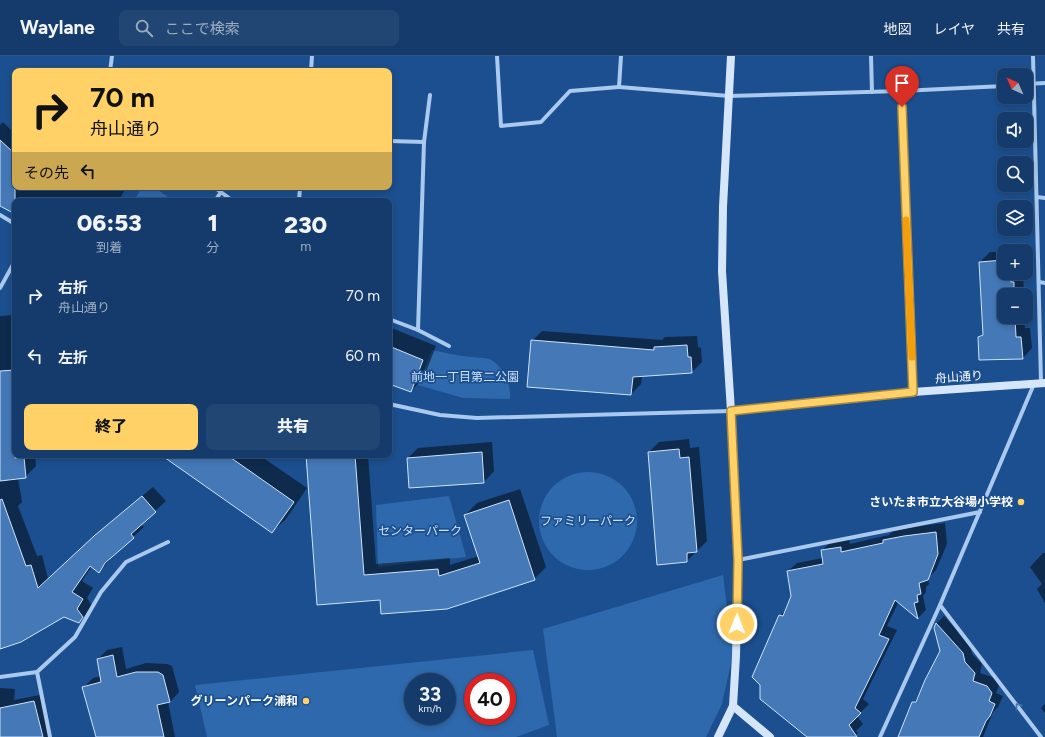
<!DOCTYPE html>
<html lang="ja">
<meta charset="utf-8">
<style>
body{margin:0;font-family:Figtree,"Noto Sans JP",sans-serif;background:#214673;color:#f1f3f6;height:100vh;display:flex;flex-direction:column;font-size:15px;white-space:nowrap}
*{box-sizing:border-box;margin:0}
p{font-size:13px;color:#9dadc1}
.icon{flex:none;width:22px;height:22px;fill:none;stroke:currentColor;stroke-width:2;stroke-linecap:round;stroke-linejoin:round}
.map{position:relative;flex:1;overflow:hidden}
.panel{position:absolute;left:12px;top:142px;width:380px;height:260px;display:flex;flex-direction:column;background:#143b6b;border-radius:8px;box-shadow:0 2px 6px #0003,0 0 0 1px #33557e}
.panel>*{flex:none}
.banner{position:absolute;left:12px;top:12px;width:380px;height:122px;border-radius:8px;box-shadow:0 2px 6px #0003,0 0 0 1px #33557e;background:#ffd166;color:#111;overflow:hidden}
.needle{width:26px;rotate:315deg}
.controls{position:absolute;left:997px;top:12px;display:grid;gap:8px}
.controls a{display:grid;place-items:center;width:36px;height:36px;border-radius:8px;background:#143b6b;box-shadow:0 2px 6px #0003,0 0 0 1px #33557e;font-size:20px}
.speed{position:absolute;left:404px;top:617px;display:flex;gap:8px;font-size:20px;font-weight:700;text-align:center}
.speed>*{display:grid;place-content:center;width:52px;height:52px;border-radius:50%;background:#143b6b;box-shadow:0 2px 6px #0003,0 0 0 1px #33557e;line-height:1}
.speed small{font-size:10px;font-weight:400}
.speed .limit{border:6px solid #d22;background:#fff;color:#111}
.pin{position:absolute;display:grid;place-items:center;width:34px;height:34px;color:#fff;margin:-41px -17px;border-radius:50% 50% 50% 0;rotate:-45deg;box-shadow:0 0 4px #0007}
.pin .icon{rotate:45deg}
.me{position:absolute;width:44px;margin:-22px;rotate:1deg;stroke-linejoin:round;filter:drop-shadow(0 0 3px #0008)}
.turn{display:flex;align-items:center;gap:14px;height:84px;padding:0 12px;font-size:18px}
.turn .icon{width:52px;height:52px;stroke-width:2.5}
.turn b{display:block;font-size:28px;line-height:34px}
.then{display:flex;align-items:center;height:38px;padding:0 12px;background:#0003;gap:8px;font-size:15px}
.eta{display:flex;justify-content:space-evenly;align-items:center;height:68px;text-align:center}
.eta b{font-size:24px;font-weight:800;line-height:28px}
.action{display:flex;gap:8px;margin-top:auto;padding:8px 12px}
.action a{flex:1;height:46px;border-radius:8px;background:#ffd166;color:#111;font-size:16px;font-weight:800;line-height:46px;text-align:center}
.action a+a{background:#214673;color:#f1f3f6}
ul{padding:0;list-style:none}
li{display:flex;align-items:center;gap:12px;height:60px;padding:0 12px}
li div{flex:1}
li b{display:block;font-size:15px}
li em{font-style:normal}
header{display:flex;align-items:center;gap:24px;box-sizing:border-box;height:56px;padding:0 20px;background:#143b6b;border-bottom:1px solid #33557e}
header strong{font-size:19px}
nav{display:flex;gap:22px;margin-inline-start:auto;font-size:14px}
.search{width:280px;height:36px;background:#214673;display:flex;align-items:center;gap:10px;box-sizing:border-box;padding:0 14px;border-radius:8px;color:#9dadc1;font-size:15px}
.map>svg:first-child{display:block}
.green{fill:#2e69ad;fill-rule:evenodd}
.shadow{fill:#0007}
.building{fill:#4478b7;stroke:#cfe3fa}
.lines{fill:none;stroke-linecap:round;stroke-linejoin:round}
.street{stroke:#a9c9ee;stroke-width:4}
.secondary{stroke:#d6e6fa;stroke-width:8}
.oneway{stroke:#4674ac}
.route-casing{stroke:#a68842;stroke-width:10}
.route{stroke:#ffd166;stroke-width:7}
.slow{stroke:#f59e0b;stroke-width:7}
.poi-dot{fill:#ffd166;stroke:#1b4f8f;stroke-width:1.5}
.labels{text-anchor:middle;stroke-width:3.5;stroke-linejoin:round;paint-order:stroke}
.park-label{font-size:12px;fill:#cfe3fa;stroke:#1b4f8f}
.street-label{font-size:12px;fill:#fff;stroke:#1b4f8f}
.poi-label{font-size:12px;font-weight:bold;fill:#fff;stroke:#1b4f8f;text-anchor:end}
</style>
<header>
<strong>Waylane</strong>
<div class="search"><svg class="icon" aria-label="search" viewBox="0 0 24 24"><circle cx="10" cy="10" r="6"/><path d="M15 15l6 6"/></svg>ここで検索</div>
<nav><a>地図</a><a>レイヤ</a><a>共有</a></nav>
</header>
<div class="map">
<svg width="1045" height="681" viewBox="0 0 1045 681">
<rect width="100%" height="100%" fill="#1b4f8f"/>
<g class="green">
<polygon points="142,131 154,131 173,145 134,145"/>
<path d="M432,294C446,297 459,300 472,301C479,302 487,301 493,305C503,311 512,332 510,343L463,342L418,329Z"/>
<circle cx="588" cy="465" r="49"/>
<polygon points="449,440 466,501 378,511 376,449"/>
<polygon points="723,519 733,598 722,648 706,681 557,681 543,573"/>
<path d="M533,594L549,669L516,681H207L195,629ZM413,626H447V660H413ZM473,626H507V660H473Z"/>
</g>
<g class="shadow">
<polygon points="3,66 15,78 15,131 126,131 119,145 15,145 15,157 0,148 0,69"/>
<polygon points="990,196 1004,196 1004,217 1023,217 1024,239 1004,239 1004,261 1024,261 1025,272 1030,272 1032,292 1023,302 979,281 984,277 980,206"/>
<polygon points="15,259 15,399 35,399 36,410 25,421 18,422 22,446 18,450 37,500 42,499 48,523 106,470 153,431 166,445 141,468 144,471 113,499 109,505 99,515 92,510 82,525 93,532 87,542 92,550 89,555 79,566 64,560 0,592 0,260"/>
<polygon points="389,271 436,290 424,321 411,335 389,327"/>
<polygon points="542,275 662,284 665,281 697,280 698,291 701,292 702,306 692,316 642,320 641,328 631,338 532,285"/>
<polygon points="689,383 690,392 699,391 707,485 687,505 649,396 659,386"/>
<polygon points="492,386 494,415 484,426 410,431 408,402 418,392"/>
<polygon points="162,399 259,399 307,432 286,463 272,476"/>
<polygon points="307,399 368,399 376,508 450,502 450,509 479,500 465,459 477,447 520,433 546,511 534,523 381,543 318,548"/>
<polygon points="945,467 947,488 936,514 928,522 929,528 926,531 926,536 923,540 926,554 918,562 899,545 887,570 897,574 863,643 869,648 857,660 863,668 856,675 858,677 854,681 808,681 780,560 786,554 792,540 788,515 797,507 823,502 822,494 831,486 849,483 850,488 889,479 893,475 913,471"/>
<polygon points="1043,497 1045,497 1045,547 1037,533 1042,528 1030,511"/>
<polygon points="944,560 970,589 972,598 982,608 980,617 995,622 999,629 996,637 1003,640 998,651 993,656 983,681 899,681 913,647 919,641 941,595 936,568"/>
<polygon points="122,591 126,613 146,607 167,608 172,610 179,636 170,646 168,646 175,681 146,681 84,631 93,622 101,620 98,603 107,594"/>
<polygon points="0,632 15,633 14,644 40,639 50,681 0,681"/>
<polygon points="1045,648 1045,657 1041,652"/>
</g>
<g class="building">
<polygon points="0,84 15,98 15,158 0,150"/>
<polygon points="1004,204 1004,217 1011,217 1011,226 1014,226 1014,239 1004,239 1004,261 1015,261 1016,281 1021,281 1023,303 979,304 978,281 983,279 979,206"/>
<polygon points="531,284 654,294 654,291 687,289 688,301 691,301 692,317 633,321 631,339 527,331"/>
<polygon points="389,290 423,304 411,336 389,328"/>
<polygon points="15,314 15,402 24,401 26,422 0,425 0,315"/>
<polygon points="679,393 680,402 689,401 697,496 687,497 687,506 657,509 648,396"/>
<polygon points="482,396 484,427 409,432 407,402"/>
<polygon points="161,399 227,399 294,446 272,477"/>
<polygon points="306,399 355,399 364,519 438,513 439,520 480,507 464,459 509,444 535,524 447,553 381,558 380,544 317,549"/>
<polygon points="142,440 156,456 131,478 134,482 105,507 99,517 90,510 72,536 83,543 77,553 83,561 79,567 64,561 21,586 0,593 0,444 2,443 26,510 31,509 38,532 94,480"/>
<polygon points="936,476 938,498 928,524 919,527 921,538 917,539 918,546 914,547 918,563 895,544 879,579 889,583 855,652 861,657 849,669 857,681 807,681 760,643 760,629 752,621 779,559 783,560 791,540 787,515 823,508 821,494 841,491 841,496 883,487 883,484 904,480"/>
<polygon points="936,567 963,597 965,606 975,617 973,625 987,630 992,637 989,645 995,648 990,660 986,665 979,681 898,681 912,646 916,646 925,624 940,595 934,572"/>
<polygon points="113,599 117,621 136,616 158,616 163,619 170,646 157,649 164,681 96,681 82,631 101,626 97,603"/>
<polygon points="34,645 43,681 0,681 0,652"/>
</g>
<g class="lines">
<g class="street">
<polyline points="497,0 501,70 541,66 570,35 619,31"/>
<polyline points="621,0 619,31 729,40 901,35 1004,30"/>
<polyline points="871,0 872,36"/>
<polyline points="1033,0 1041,326"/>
<polyline points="110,15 112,0"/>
<polyline points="311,15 312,0"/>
<polyline points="1026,28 1045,27"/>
<polyline points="901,35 913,336"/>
<polyline points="389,85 424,86"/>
<polyline points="214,131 233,145"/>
<polyline points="1037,141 1045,142"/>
<polyline points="215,145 221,136"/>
<polyline points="299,145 300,131"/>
<polyline points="0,159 15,168"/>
<polyline points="1039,226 1045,227"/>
<polyline points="0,232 15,205"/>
<polyline points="389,263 418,274 449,290"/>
<polyline points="418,274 424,86 430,39"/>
<polyline points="389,348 440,359 477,362 731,355"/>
<polyline points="738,504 980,456"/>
<polyline points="940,549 1041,681"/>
<polyline points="37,616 50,681"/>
<polyline points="0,621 37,616 75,581 101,536 126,506 168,486"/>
<polyline points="880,681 940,549 1034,328"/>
</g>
<g class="secondary">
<polyline points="731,0 723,151 722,215 731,355 738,504 736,600 733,650 770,681"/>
<polyline points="731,355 913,336 1045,327"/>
<polyline points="718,681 733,650"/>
</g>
</g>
<defs><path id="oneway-chevron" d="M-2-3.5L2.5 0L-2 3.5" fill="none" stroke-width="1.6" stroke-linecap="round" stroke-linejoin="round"/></defs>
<use class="oneway" href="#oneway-chevron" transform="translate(1018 650) rotate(-128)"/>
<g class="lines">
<defs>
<polyline id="route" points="737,568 738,504 731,355 913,336 902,51"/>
</defs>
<use href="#route" class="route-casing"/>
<use href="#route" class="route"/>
<polyline class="slow" points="906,164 912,301"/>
</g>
<g class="poi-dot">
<circle cx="1021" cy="446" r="4"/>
<circle cx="306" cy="645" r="4"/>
</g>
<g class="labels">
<g class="park-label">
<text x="465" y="325">前地一丁目第二公園</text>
<text x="588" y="469">ファミリーパーク</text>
<text x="420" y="479">センターパーク</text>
</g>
<g class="street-label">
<text transform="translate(959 321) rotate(-4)" y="4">舟山通り</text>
</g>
<g class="poi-label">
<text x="1013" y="450">さいたま市立大谷場小学校</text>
<text x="298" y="649">グリーンパーク浦和</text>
</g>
</g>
</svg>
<div class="controls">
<a><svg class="needle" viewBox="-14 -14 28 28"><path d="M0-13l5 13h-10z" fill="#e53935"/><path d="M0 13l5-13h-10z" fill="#9dadc1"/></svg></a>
<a><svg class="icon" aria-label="sound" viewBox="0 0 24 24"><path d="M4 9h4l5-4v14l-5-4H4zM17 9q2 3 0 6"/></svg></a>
<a><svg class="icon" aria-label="search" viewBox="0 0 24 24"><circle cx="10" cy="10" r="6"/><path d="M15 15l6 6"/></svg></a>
<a><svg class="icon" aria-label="layers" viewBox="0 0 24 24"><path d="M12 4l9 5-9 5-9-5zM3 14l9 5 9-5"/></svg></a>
<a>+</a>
<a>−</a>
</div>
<div class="speed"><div>33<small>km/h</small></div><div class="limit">40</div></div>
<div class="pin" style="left:902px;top:51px;background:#d93025"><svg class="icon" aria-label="arrive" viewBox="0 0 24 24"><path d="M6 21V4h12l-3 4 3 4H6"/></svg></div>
<svg class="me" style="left:737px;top:568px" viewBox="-20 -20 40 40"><circle r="17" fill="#ffd166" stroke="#fff" stroke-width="3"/><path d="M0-11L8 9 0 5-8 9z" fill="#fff"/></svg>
<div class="banner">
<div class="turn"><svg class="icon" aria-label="right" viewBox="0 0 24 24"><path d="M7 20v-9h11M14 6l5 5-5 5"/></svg><div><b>70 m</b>舟山通り</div></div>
<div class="then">その先<svg class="icon" aria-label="left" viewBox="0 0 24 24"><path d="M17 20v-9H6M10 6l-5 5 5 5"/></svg></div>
</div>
<section class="panel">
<div class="eta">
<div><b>06:53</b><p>到着</p></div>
<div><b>1</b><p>分</p></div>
<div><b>230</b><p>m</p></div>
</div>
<ul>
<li><svg class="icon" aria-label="right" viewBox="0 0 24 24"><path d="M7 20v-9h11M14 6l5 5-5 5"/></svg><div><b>右折</b><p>舟山通り</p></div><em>70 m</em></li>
<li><svg class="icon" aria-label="left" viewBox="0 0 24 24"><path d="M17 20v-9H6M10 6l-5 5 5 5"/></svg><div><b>左折</b></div><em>60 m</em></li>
</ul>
<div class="action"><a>終了</a><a>共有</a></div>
</section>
</div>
